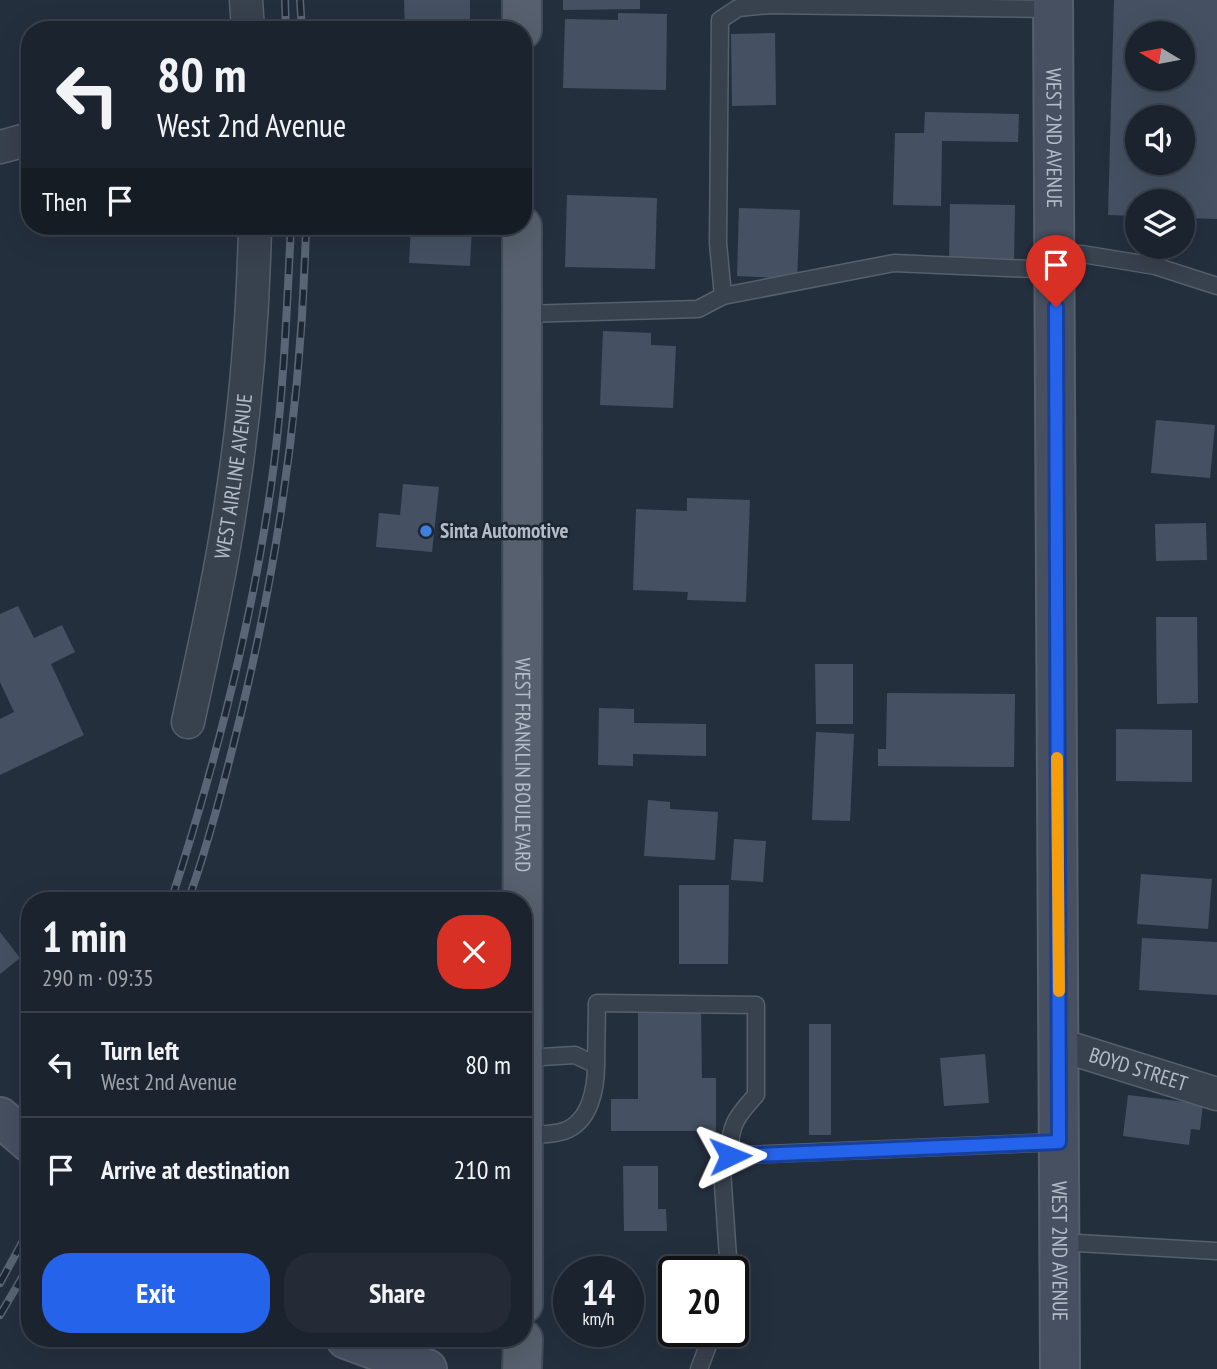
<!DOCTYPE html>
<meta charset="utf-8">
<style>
body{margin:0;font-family:"PT Sans Narrow",sans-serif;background:#242b36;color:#f1f3f6;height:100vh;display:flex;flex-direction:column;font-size:26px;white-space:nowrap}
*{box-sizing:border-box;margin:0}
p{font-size:23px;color:#a0a4aa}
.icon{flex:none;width:38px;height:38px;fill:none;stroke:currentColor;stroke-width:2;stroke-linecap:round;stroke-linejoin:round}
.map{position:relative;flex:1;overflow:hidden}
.side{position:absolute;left:21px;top:892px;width:511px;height:455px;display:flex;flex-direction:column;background:#1b232e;border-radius:28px;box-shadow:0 7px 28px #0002,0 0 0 2px #39404a}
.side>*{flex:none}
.top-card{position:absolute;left:21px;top:21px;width:511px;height:214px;border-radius:28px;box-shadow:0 7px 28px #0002,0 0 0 2px #39404a;background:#1b232e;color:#f1f3f6;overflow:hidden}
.needle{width:46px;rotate:280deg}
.controls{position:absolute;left:1125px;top:21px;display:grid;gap:14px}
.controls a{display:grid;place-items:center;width:70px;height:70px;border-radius:50%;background:#1b232e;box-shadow:0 7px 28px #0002,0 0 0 2px #39404a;font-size:35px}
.speed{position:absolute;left:553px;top:1256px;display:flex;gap:14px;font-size:35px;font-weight:700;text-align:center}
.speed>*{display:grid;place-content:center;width:91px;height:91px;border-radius:50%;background:#1b232e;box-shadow:0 7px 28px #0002,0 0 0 2px #39404a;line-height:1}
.speed small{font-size:18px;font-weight:400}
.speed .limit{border:4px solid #111;border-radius:10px;background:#fff;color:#111}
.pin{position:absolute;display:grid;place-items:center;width:60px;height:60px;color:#fff;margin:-72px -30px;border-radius:50% 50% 50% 0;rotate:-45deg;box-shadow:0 0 7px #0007}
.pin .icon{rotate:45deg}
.me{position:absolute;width:77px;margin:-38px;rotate:88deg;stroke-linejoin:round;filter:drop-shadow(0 0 5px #0008)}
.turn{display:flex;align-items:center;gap:24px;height:147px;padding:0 21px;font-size:32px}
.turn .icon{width:91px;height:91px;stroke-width:2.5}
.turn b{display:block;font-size:49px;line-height:60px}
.then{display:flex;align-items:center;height:66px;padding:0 21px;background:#0003;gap:14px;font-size:26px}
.round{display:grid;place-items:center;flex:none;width:74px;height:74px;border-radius:28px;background:#242b36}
.headline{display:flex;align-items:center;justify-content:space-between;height:119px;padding:0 21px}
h1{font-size:42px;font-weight:800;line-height:52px}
.primary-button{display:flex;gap:14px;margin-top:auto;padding:14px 21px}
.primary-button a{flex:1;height:80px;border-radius:28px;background:#2563eb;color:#fff;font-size:28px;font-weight:800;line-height:80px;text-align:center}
.primary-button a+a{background:#242b36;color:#f1f3f6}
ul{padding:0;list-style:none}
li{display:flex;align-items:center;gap:21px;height:105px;padding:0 21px;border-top:2px solid #39404a}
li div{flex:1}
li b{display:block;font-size:26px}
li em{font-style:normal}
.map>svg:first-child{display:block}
.building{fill:#455162;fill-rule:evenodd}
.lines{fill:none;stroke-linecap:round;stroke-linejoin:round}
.lane-casing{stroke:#565f6c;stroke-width:19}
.street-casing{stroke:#565f6c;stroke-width:35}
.secondary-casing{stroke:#565f6c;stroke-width:42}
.primary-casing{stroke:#414a57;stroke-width:42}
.lane{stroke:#38414e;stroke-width:16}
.street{stroke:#38414e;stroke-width:32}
.secondary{stroke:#465061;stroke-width:38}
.primary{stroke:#56606e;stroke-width:38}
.rail-casing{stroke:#5a6575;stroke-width:8}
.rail{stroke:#1d2633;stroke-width:5;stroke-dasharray:16;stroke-linecap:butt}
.route-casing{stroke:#184099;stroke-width:18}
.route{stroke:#2563eb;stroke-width:12}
.slow{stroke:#f59e0b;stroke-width:12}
.shop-dot{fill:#3f7fe0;stroke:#1d2633;stroke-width:2.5}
.labels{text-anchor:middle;stroke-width:5;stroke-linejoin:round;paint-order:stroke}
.street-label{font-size:21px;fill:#b4bcc9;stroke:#1d2633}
.poi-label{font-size:21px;font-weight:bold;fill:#b4bcc9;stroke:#1d2633;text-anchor:start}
</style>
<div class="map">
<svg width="1217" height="1369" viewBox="0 0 1217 1369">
<rect width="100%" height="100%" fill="#242f3e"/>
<g class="building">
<polygon points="404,0 470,0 470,30 405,30"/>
<polygon points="563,0 640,0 640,9 563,10"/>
<path d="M1114,0H1217V219L1183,218V201H1138V216L1108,215ZM1138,33H1183V79H1138ZM1138,117H1183V163H1138Z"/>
<polygon points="618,13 667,14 666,90 563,88 565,19 618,20"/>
<polygon points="183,25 183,30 155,30 155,28"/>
<polygon points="775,33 776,105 732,106 731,34"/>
<polygon points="925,112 1019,114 1018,142 942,141 941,206 893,205 895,133 924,133"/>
<polygon points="567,195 657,198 655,269 565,267"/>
<polygon points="950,204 1015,205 1014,263 949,262"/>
<polygon points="739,208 800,210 797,279 737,276"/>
<polygon points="411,226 472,226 470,266 409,263"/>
<polygon points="603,331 651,333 651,345 676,346 673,408 600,405"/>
<polygon points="1156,420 1215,425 1210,478 1151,473"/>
<polygon points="403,484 439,487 432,552 376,547 379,513 400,515"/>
<polygon points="687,498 750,500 746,602 687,600 688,592 633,590 636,509 687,511"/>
<polygon points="1206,523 1207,560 1156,561 1155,524"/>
<polygon points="18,606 34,638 62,625 75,652 51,664 84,735 0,775 0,719 14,712 0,682 0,614"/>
<polygon points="1156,617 1197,617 1198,703 1157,704"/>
<polygon points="815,664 853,664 853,724 816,724"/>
<polygon points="887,693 1015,694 1014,767 878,766 878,749 886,749"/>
<polygon points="599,708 634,709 634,723 706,724 706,756 633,754 633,766 598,765"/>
<polygon points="1116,729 1192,730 1192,782 1116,781"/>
<polygon points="816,732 854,734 850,821 812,820"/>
<polygon points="648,800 670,802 670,809 718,812 715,860 644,856"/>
<polygon points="734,839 766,841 763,882 731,880"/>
<polygon points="1141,874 1212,879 1208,929 1137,924"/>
<polygon points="679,885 729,885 728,964 679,964"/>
<polygon points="0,932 20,958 0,974"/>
<polygon points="1142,938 1217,942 1217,995 1139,990"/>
<polygon points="638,1008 701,1008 702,1078 716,1078 716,1131 611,1131 611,1099 638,1099"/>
<rect x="809" y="1024" width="22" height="111"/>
<polygon points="985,1054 989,1103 944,1106 940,1058"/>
<polygon points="1128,1095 1203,1104 1200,1130 1191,1129 1189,1145 1123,1136"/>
<polygon points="623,1166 658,1166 658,1209 666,1209 667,1231 624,1231"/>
</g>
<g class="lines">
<defs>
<g id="lane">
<polyline points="1053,9 770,5 738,8 720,20 718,243 723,296 894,263 1055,270"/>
<polyline points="1055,254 1082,254 1155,266 1217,286"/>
<polyline points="523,314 698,309 723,296"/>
<path d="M524,1058L575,1055L596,1065C596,1089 590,1122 564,1131C552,1135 537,1134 525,1136"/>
<path d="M596,1065L597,1003L756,1005V1095C737,1116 729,1125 730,1155"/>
<polyline points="1060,1242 1217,1251"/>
<polyline points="729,1272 721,1156 1059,1142"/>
<polyline points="699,1369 713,1332"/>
</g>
<g id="street">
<polyline points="246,0 248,30"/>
<polyline points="0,147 30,139"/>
<path id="s1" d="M188,722C204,648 221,573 232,497C246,407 253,317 255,226"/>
<path id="s2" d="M1060,1045L1217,1094"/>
</g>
<g id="secondary">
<path id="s3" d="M1053,0L1060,1369"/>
<polyline points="0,1117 30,1143"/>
<polyline points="346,1339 427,1369"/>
</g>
<g id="primary">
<polyline points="522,0 522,30"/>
<path id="s4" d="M522,226L523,1304"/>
<polyline points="522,1369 523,1339"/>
</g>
</defs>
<use href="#lane" class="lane-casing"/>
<use href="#street" class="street-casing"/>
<use href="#secondary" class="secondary-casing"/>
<use href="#primary" class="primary-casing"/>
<use href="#lane" class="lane"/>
<use href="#street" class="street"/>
<use href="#secondary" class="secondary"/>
<use href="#primary" class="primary"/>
<defs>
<g id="rail">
<polyline points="285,0 286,30"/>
<polyline points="300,0 302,30"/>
<path d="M171,901C217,759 255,612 274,464C284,385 287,305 291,226"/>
<path d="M188,901C209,842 225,779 240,718C280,555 302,393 306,226"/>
<polyline points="0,1283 30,1228"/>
<polyline points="0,1315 30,1264"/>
</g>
</defs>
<use href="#rail" class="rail-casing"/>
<use href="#rail" class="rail"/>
</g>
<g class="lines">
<defs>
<polyline id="route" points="730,1156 1059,1142 1056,307"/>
</defs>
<use href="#route" class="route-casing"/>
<use href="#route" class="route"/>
<polyline class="slow" points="1057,758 1059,991"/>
</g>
<circle class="shop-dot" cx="426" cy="531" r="7"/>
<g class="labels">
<g class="street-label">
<text dy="7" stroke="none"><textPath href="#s3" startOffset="138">WEST 2ND AVENUE</textPath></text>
<text dy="7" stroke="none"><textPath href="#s1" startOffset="250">WEST AIRLINE AVENUE</textPath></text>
<text dy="7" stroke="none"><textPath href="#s4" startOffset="539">WEST FRANKLIN BOULEVARD</textPath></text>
<text dy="7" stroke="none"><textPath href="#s2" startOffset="82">BOYD STREET</textPath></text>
<text dy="7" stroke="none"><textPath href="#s3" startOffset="1251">WEST 2ND AVENUE</textPath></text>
</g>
<g class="poi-label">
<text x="440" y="538">Sinta Automotive</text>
</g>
</g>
</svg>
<div class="controls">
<a><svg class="needle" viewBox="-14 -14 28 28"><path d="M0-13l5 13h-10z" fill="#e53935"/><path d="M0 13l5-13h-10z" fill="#a0a4aa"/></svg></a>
<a><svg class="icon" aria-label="sound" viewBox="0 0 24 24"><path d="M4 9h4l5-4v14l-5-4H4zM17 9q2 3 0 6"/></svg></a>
<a><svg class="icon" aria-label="layers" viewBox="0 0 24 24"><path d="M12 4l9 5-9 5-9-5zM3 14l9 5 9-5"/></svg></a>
</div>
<div class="speed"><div>14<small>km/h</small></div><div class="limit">20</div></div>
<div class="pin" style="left:1056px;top:307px;background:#d93025"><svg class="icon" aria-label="arrive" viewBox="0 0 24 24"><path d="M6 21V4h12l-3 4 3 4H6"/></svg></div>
<svg class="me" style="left:730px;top:1156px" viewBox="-20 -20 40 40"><path d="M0-17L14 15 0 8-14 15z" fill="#2563eb" stroke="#fff" stroke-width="4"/></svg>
<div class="top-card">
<div class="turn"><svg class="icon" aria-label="left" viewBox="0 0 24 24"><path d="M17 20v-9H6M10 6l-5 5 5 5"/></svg><div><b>80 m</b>West 2nd Avenue</div></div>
<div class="then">Then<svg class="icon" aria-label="arrive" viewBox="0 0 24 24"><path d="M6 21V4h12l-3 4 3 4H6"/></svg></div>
</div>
<section class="side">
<div class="headline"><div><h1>1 min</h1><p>290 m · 09:35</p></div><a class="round" style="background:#d93025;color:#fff"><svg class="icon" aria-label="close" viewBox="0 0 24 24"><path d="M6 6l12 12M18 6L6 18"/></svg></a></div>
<ul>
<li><svg class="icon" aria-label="left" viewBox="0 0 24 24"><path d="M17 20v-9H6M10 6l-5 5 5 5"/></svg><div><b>Turn left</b><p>West 2nd Avenue</p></div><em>80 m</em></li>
<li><svg class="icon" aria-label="arrive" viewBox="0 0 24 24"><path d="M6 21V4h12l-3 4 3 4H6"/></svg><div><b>Arrive at destination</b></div><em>210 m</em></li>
</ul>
<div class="primary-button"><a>Exit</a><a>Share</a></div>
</section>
</div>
